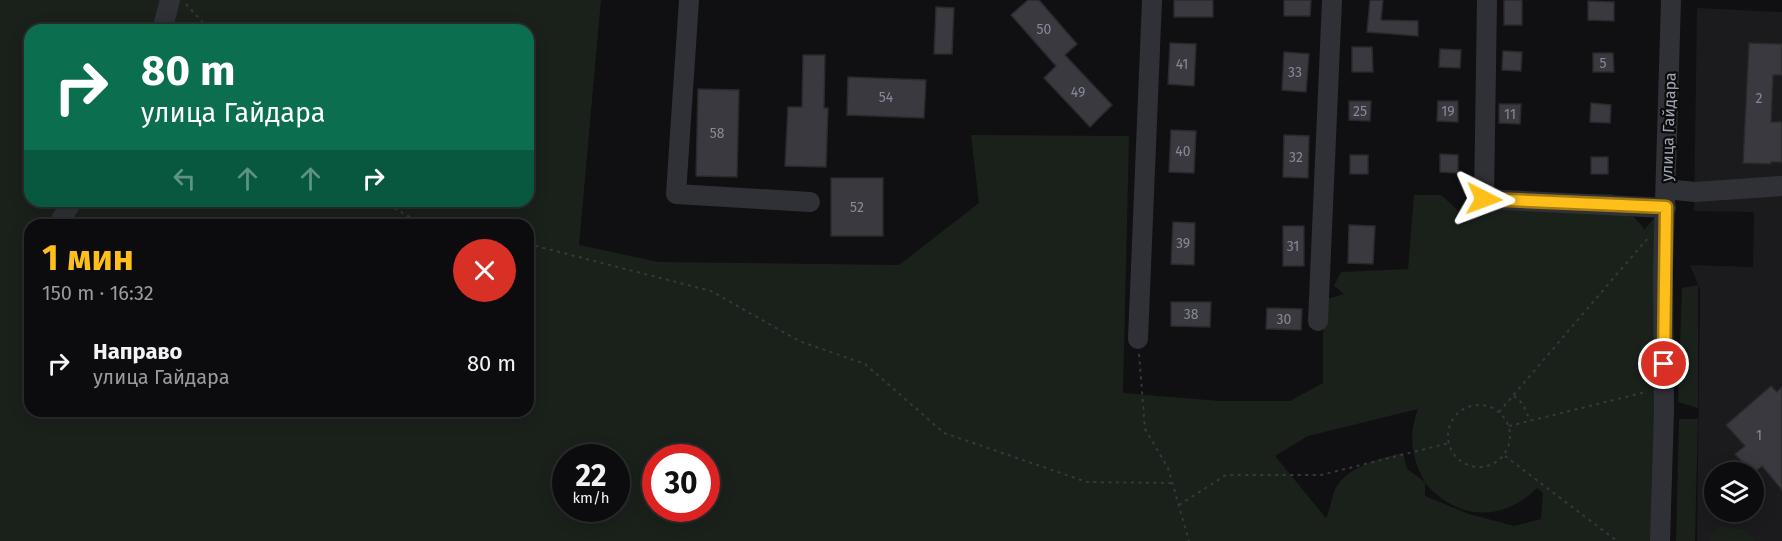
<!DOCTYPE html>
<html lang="ru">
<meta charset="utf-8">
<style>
body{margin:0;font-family:"Fira Sans",sans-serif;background:#1a191b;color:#f1f3f6;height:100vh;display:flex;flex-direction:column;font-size:22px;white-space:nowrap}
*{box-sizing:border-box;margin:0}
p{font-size:20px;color:#9a9b9d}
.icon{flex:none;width:33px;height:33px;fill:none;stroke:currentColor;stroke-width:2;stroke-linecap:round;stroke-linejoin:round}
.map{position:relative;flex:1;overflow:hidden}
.side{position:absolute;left:24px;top:219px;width:510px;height:198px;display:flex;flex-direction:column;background:#0c0b0d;border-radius:18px;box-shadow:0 3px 15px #0003,0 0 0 2px #2c2b2e}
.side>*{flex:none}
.banner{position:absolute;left:24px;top:24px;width:510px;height:183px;border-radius:18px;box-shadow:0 3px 15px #0003,0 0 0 2px #2c2b2e;background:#0b6e4f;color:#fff;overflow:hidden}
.controls{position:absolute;left:1704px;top:462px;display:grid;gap:12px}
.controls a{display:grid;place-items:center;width:60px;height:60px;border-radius:50%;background:#0c0b0d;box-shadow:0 3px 15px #0003,0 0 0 2px #2c2b2e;font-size:30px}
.speed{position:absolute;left:552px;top:444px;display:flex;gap:12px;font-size:30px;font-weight:700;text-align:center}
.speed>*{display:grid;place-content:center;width:78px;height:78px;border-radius:50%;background:#0c0b0d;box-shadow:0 3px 15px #0003,0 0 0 2px #2c2b2e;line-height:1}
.speed small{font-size:15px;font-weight:400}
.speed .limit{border:9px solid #d22;background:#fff;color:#111}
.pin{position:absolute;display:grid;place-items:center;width:51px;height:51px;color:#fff;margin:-26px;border:3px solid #fff;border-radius:50%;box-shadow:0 2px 6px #0007}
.me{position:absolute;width:66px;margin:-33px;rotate:93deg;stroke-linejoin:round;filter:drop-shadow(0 0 4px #0008)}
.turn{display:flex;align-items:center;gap:21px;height:126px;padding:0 18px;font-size:27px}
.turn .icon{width:78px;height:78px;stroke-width:2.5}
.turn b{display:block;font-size:42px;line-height:51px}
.lanes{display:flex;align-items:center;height:57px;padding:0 18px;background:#0003;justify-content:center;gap:30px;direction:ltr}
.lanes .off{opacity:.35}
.round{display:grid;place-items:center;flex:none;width:63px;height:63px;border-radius:32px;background:#1a191b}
.overview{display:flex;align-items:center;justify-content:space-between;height:102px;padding:0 18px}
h1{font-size:36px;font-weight:700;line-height:45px;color:#ffbf1a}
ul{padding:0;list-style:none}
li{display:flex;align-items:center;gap:18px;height:84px;padding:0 18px}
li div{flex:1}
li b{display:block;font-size:22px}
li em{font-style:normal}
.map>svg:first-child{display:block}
.built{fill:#1b1b1e;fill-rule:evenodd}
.green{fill:#1a211b;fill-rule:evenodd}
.building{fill:#39393f;stroke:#2a292d;stroke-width:1.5}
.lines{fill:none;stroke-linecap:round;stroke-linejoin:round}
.path{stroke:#36383d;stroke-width:2;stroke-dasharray:3 4.5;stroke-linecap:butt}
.minor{stroke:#303136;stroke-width:20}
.route-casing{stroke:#a67c11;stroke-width:15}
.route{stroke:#ffbf1a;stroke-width:10}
.labels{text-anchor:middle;stroke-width:4.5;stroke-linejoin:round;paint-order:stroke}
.number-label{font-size:14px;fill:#868996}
.street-label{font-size:16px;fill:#9fa4b3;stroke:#0b0b0c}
</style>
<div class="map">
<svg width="1782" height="541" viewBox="0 0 1782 541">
<rect width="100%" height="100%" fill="#100f11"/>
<path class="built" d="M1697,8L1782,12V541H1697L1700,290L1690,265L1753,267L1754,212L1694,211ZM1714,472H1754V512H1714Z"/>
<g class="green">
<path d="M0,0H601L579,245L659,262L899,265L979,203L971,135L1129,136L1123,393L1220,401H1290L1323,383V333L1327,299L1344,294L1334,286L1341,272L1408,269L1414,195H1441L1462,214L1506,193L1613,194L1643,227L1644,230L1659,212L1652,541H0ZM30,30H528V201H30ZM30,225H528V411H30ZM1418,409C1408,435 1411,458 1425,482L1407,469L1403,453C1383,457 1352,466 1339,483C1332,491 1331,508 1326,518L1275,456L1308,436ZM566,458H616V508H566ZM656,458H706V508H656ZM1425,483C1457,520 1502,523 1537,488L1543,493L1541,519L1514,526L1469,514L1425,496Z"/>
<polygon points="1698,285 1698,408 1678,402 1682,288"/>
<polygon points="1679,419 1698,419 1695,541 1676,541"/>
<polygon points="1720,526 1745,530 1755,541 1710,541 1711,535"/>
</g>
<g class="building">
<polygon points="1028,0 1039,0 1077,44 1065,55 1112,105 1090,127 1044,78 1056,66 1011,15"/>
<rect x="1174" y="0" width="39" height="17"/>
<polygon points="1284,0 1311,0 1310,16 1284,16"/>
<polygon points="1370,0 1383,0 1381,20 1418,21 1418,36 1367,32"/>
<rect x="1504" y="0" width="18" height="25"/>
<polygon points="1588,1 1614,2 1614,21 1588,20"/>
<polygon points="936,7 954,8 952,54 934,54"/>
<polygon points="1170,43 1196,44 1194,86 1168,84"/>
<polygon points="1749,43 1782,44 1782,75 1773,75 1771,122 1782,122 1782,162 1771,162 1771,164 1743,163"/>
<polygon points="1352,47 1372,47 1373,72 1352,72"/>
<polygon points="1440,49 1461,50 1460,68 1439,67"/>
<polygon points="1503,51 1522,52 1521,71 1502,70"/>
<polygon points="1284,52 1309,54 1306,92 1282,90"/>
<polygon points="1593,53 1613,53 1614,72 1593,72"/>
<polygon points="803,55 825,55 824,108 828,108 826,167 785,166 788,107 802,107"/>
<polygon points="848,77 926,80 924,118 847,115"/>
<polygon points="698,89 739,90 737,177 696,176"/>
<polygon points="1349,101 1371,101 1370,121 1349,120"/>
<polygon points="1438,101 1458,101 1458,122 1437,121"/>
<polygon points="1591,103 1611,105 1610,123 1590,122"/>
<polygon points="1499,104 1521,104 1520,124 1499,123"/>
<polygon points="1171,130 1196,131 1194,173 1169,172"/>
<polygon points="1284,135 1309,136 1308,178 1283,177"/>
<polygon points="1440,154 1458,155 1458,173 1440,172"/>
<rect x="1350" y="155" width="18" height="19"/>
<rect x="1591" y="157" width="17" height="17"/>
<rect x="831" y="178" width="52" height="58"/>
<polygon points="1173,222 1195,223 1194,265 1171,264"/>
<polygon points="1349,225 1375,226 1373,264 1348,263"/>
<rect x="1283" y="226" width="21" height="40"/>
<polygon points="1171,302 1211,302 1210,327 1171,326"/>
<polygon points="1267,308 1302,309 1301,330 1266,329"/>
<polygon points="1771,386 1777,392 1782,387 1782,490 1762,466 1754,473 1751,472 1735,454 1745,446 1726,425"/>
</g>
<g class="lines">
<g class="path">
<polyline points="186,4 204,24 220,30"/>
<polyline points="381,201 424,225"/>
<polyline points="528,244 711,291 799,341 865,364 944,433 1087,482 1172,483"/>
<polyline points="1139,354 1145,429 1168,468 1189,541"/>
<polyline points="1514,396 1523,404 1530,421"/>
<circle cx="1479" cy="436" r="31"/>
<polyline points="1499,412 1647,239"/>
<polyline points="1509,426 1646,392"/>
<polyline points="1505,456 1617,541"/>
<polyline points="1179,505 1226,475 1321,475 1449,443"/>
</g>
<g class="minor">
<polyline points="689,0 676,194 810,202"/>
<polyline points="1487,0 1484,199 1666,208"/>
<polyline points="162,30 170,0"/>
<polyline points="1666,189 1695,192 1782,186"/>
<polyline points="58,225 72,201"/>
<polyline points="1318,321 1332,0"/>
<polyline points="1138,339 1152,0"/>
<polyline points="1660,541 1664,411 1663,269 1671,0"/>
</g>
</g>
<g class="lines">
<defs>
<polyline id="route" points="1484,199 1666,207 1664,364"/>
</defs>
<use href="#route" class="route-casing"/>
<use href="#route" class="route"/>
</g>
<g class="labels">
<g class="number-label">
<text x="1044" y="34">50</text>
<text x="1603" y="68">5</text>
<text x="1182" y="69">41</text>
<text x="1295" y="77">33</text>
<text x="1078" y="97">49</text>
<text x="886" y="102">54</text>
<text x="1759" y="103">2</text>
<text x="1360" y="116">25</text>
<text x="1448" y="116">19</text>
<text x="1510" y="119">11</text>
<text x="717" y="138">58</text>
<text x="1183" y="156">40</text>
<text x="1296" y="162">32</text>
<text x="857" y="212">52</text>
<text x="1183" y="248">39</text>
<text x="1293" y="251">31</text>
<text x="1191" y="319">38</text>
<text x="1284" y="324">30</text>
<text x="1759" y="440">1</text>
</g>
<g class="street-label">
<text transform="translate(1668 127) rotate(-88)" y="6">улица Гайдара</text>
</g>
</g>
</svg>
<div class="controls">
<a><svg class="icon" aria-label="layers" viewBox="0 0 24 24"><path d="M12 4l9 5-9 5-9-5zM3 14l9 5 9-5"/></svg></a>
</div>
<div class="speed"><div>22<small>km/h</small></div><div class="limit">30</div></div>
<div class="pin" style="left:1664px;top:364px;background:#d93025"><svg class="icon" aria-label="arrive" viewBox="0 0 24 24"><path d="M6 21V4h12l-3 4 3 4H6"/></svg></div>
<svg class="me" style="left:1484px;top:199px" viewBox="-20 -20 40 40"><path d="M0-17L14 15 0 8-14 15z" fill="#ffbf1a" stroke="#fff" stroke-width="4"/></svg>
<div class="banner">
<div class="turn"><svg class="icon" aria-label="right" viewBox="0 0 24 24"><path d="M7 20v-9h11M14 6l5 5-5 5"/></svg><div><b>80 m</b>улица Гайдара</div></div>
<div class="lanes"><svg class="icon off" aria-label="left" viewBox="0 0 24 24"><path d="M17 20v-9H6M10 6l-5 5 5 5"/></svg><svg class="icon off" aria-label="ahead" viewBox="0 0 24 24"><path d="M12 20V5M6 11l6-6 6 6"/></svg><svg class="icon off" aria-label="ahead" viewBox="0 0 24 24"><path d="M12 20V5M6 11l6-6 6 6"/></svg><svg class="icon" aria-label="right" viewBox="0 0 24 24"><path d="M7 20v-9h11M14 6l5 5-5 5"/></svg></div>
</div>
<section class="side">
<div class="overview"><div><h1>1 мин</h1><p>150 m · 16:32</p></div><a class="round" style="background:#d93025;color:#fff"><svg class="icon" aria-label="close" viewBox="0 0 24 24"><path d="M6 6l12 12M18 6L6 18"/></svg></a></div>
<ul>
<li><svg class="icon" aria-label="right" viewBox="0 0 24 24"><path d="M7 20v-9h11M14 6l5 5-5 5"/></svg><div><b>Направо</b><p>улица Гайдара</p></div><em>80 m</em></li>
</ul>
</section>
</div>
